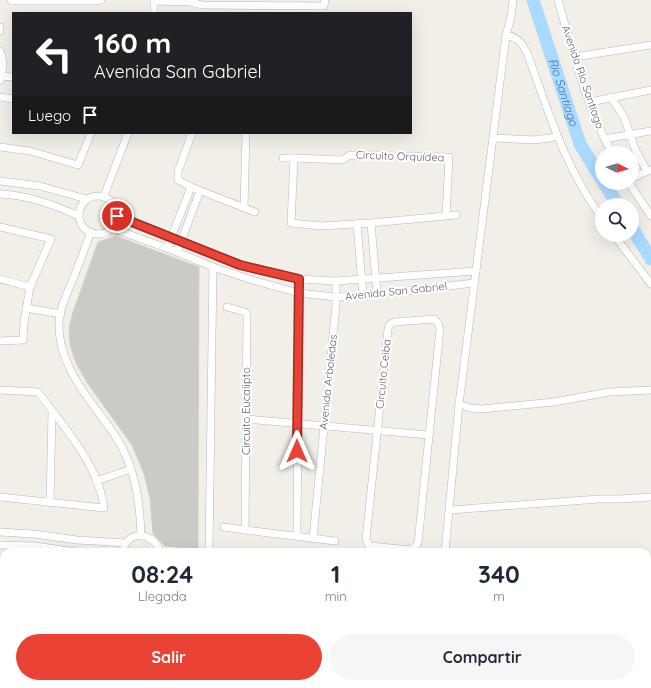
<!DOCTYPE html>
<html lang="es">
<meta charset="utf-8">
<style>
body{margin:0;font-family:Quicksand,sans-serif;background:#f6f6f7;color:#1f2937;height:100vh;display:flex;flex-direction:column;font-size:15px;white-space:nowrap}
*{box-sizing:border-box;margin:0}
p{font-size:13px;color:#747a83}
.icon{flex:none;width:22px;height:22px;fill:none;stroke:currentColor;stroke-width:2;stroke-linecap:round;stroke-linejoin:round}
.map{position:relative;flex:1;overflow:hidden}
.details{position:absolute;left:0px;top:548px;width:651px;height:140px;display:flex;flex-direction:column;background:#fff;border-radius:12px 12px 0 0;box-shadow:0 4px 16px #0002}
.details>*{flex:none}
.guide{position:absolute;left:12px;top:12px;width:400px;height:122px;border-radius:0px;box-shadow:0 4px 16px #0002;background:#202124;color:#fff;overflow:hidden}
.needle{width:26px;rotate:95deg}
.fabs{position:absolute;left:595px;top:146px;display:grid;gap:8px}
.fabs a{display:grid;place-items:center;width:44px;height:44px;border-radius:50%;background:#fff;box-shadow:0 4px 16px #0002;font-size:20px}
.pin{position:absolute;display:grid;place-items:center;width:34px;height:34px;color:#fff;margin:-17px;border:2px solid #fff;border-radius:50%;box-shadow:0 1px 4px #0007}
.me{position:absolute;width:44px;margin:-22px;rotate:0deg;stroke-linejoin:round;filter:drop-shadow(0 0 3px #0008)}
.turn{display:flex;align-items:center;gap:14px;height:84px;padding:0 16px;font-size:18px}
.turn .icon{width:52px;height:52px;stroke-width:2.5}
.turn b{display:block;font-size:28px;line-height:34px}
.then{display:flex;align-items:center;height:38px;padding:0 16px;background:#0003;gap:8px;font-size:15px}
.eta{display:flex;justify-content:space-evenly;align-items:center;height:68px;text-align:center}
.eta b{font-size:24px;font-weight:700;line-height:28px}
.primary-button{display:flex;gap:8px;margin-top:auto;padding:8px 16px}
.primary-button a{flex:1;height:46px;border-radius:24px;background:#ea4335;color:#fff;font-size:16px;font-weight:700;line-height:46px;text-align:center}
.primary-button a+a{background:#f6f6f7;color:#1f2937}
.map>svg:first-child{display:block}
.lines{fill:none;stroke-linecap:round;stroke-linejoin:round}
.river{stroke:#aadaff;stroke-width:13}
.building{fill:#cccac5;stroke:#d6d1c6}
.minor-casing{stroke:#b5b8bc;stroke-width:8}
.minor{stroke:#fff;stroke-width:7}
.route-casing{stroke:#982c22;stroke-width:10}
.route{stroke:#ea4335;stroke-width:7}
.labels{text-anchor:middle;stroke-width:4;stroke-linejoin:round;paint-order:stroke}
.street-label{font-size:11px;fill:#5f6368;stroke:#fff}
.water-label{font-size:12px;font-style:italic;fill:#4174aa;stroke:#fff}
</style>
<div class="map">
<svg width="651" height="688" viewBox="0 0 651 688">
<rect width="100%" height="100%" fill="#f1efe8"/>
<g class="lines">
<g class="river">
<path id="s1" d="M533,0L580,144L602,180"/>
<polyline points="604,183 618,205"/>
<polyline points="632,228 651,259"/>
</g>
</g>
<polygon class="building" points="116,236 199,267 198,549 165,546 153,534 150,498 144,474 132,445 88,384 76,363 70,345 69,328 73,312 98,242"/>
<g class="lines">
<defs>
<g id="minor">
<polyline points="11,0 13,1 96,1 101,0"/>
<path d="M558,0C573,52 586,106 612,153"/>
<polyline points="154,1 191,2 202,5 324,6 325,0"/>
<polyline points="154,13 154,0"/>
<polyline points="0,31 0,27"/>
<path d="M506,35C519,38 522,43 528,55C548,111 566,170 602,218"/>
<path d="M0,51C4,59 3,72 0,81"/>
<polyline points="574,57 651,45"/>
<polyline points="0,76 13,77"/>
<polyline points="0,97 13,99"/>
<polyline points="611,97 624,117 635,149 647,171"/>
<polyline points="590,102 651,90"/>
<polyline points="192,133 178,172 178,180 191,187 255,212"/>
<path d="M493,138C516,138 535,143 557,136"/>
<polyline points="604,139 651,131"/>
<polyline points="0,147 30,151 78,165 91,133"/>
<polyline points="283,158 294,158"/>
<polyline points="632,178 650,170"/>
<polyline points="0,181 40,186 86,199"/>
<polyline points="629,183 651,216"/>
<path d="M0,194C28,195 54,205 79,216"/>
<circle cx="98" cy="215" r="19"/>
<polyline points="104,196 128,133"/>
<polyline points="244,208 246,133"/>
<polyline points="117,216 240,265 299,279 336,281 476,271"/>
<polyline points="446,216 449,157 350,155 342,160 294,158 291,223 321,226 371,223 456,215"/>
<polyline points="371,223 377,294"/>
<polyline points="357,224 363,296"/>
<polyline points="0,227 51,239 30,287 24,322 23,340 0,341"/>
<polyline points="112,228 177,252 213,267 252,280 299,293 336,297 363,296 474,283"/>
<path d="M91,232C84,250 78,267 71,284C66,296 59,310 59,324C58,369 93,402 116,437C135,466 140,501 141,536"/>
<polyline points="614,235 651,284"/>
<polyline points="167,248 191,187"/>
<polyline points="177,252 200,191"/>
<polyline points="0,279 30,287"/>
<polyline points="227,307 245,312 247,315 245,530 335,541"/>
<polyline points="26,308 61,314"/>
<polygon points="434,319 438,323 440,329 418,543 412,550 369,546 366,539 388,329 390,324 395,322"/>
<path d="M0,390L38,392C63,426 99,465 104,508L0,497"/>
<polyline points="459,404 470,408 482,409 554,402 609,392 651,390"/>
<polyline points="246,419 429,435"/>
<polyline points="96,481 131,469"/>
<polyline points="50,503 52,412"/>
<polyline points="450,510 599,499 620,499 651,497"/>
<polyline points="224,527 245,530"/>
<polyline points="0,532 34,534 77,540 126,543"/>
<polyline points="297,536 299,279"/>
<polyline points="313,538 336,305 336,281"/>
<polyline points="0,545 35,546 76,552"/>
<path d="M123,552C124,549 124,545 126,543C135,529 157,537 160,552"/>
<polyline points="209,552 213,267"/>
<polyline points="445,552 459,404 506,35 511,17 513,0"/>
<polyline points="0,577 4,577"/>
<polyline points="0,630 4,630"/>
<polyline points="0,679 4,679"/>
<polyline points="225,684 286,686"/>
<polyline points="104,688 104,684"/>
<polyline points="142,688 142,684"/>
<polyline points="338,688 339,684"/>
<polyline points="395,688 395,684"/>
<polyline points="431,688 432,684"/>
</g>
</defs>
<use href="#minor" class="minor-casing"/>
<use href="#minor" class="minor"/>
</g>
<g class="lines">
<defs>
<polyline id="route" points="117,216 240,265 299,279 297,451"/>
</defs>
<use href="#route" class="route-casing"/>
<use href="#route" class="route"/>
</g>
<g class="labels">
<g class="street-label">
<text transform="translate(583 77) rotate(71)" y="4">Avenida Río Santiago</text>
<text transform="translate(400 156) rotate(2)" y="4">Circuito Orquídea</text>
<text transform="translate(396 291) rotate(-6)" y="4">Avenida San Gabriel</text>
<text transform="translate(383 374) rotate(-84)" y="4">Circuito Ceiba</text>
<text transform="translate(328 382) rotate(-84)" y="4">Avenida Arboledas</text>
<text transform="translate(246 411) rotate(-90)" y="4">Circuito Eucalipto</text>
</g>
<g class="water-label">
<text dy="4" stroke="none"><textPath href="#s1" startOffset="97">Rio Santiago</textPath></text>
</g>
</g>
</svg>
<div class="fabs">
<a><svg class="needle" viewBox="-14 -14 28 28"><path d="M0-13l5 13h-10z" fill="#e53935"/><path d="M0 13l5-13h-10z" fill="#747a83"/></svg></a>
<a><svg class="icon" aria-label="search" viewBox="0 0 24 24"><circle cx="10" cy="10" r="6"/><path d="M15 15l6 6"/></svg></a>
</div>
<div class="pin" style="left:117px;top:216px;background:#d93025"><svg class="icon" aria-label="arrive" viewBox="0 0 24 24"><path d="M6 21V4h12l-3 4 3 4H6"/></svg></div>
<svg class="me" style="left:297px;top:451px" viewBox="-20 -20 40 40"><path d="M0-17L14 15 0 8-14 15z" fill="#ea4335" stroke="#fff" stroke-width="4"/></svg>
<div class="guide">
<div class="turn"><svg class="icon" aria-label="left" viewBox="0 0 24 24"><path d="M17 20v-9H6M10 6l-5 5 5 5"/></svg><div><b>160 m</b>Avenida San Gabriel</div></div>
<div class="then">Luego<svg class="icon" aria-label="arrive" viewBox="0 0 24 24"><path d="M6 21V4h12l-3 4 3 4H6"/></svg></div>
</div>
<section class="details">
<div class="eta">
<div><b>08:24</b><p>Llegada</p></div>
<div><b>1</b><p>min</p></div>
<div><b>340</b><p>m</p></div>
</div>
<div class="primary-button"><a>Salir</a><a>Compartir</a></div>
</section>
</div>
